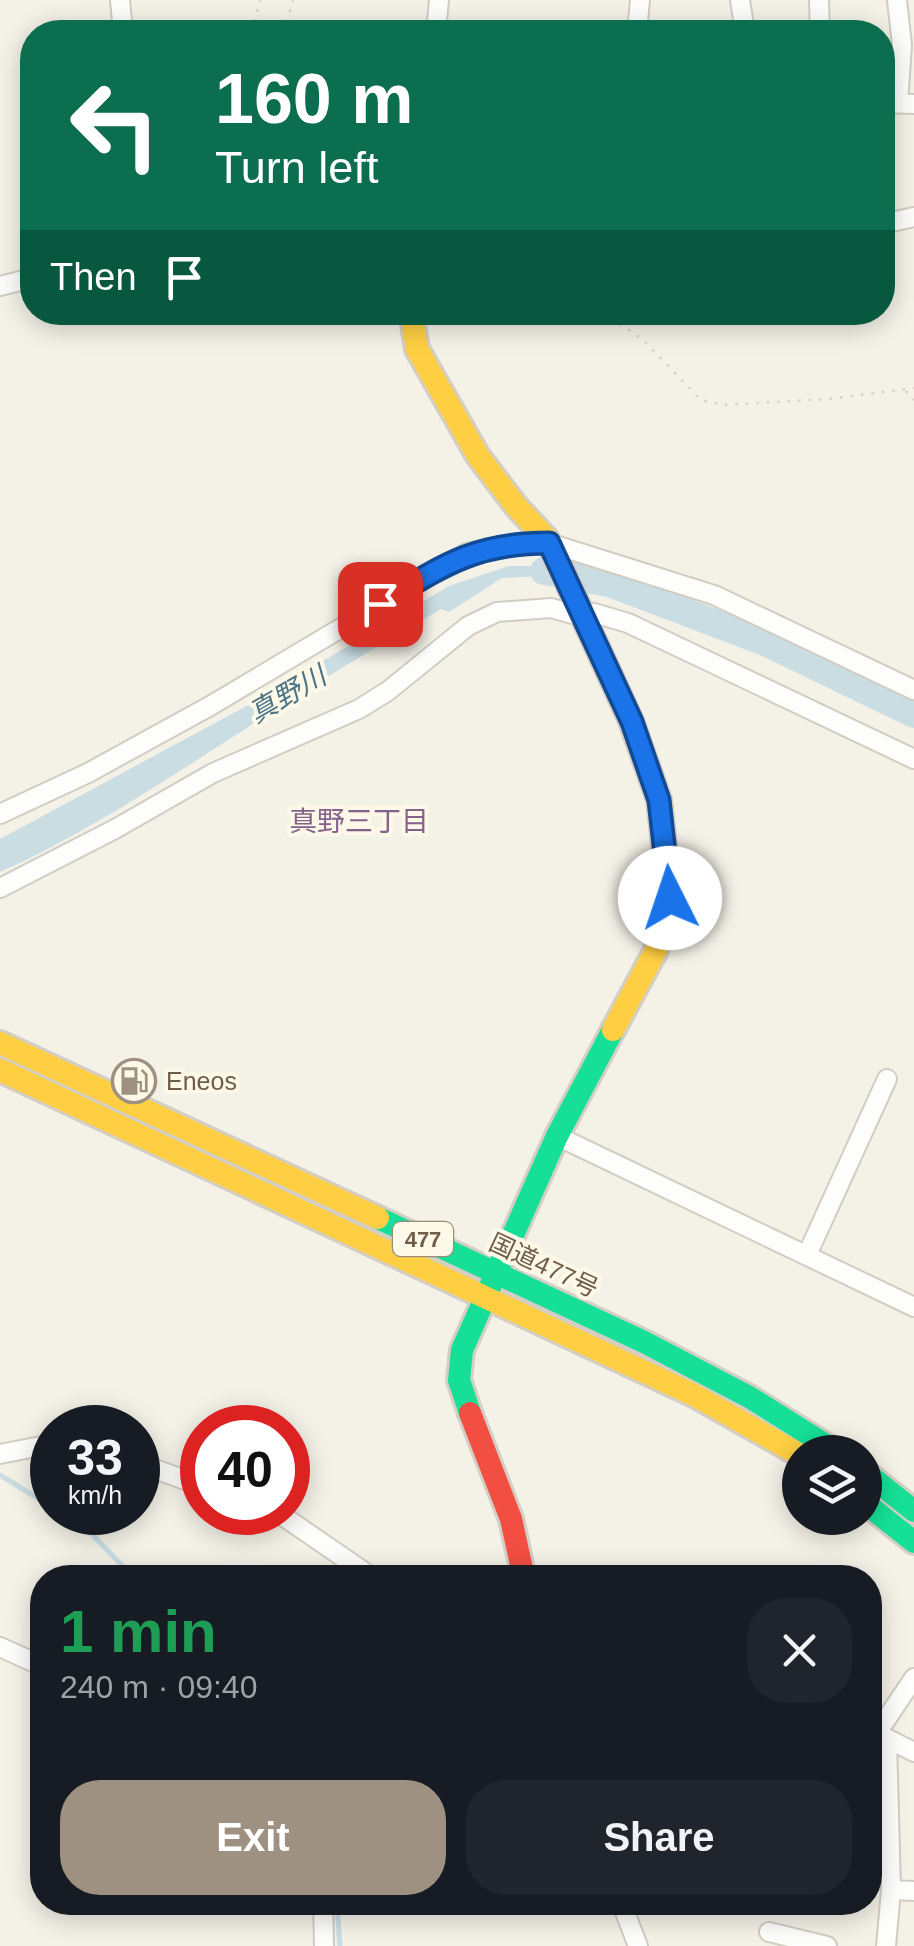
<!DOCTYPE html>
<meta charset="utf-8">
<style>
body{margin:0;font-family:Arial,"Noto Sans JP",sans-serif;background:#20242c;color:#f1f3f6;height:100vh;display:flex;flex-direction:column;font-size:38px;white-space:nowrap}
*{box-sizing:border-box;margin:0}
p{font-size:32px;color:#9ea1a6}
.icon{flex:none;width:55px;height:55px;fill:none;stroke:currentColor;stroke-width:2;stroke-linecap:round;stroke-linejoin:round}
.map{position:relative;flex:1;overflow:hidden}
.sheet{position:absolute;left:30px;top:1565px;width:852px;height:350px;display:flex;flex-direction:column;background:#171b24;border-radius:40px;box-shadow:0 5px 25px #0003}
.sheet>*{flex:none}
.hud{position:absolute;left:20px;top:20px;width:875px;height:305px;border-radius:40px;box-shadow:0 5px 25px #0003;background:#0b6e4f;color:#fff;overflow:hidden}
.controls{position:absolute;left:782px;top:1435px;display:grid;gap:20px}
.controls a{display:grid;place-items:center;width:100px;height:100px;border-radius:50%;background:#171b24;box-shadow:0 5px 25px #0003;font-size:50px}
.speed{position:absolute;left:30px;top:1405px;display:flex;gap:20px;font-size:50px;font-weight:700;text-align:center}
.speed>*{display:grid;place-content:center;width:130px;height:130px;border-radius:50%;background:#171b24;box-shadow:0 5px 25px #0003;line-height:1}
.speed small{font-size:25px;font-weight:400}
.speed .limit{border:15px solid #d22;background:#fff;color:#111}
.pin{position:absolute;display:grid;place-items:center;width:85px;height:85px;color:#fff;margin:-42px;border-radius:20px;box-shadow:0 5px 15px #0006}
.me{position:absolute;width:110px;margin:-55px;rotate:356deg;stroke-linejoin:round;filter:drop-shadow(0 0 8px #0008)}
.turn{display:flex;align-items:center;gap:35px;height:210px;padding:0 30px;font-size:45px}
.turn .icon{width:130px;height:130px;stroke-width:2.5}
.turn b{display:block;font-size:70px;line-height:85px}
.then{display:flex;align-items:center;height:95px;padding:0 30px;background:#0003;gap:20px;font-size:38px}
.round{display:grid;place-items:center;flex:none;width:105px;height:105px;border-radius:40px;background:#20242c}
.headline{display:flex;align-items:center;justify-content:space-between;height:170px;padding:0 30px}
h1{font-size:60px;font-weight:600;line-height:75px;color:#1e9e55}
.cta{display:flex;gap:20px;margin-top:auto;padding:20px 30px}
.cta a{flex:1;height:115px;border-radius:40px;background:#9e9181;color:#fff;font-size:40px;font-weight:600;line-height:115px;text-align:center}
.cta a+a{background:#20242c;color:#f1f3f6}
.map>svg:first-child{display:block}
.water{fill:#cadde3}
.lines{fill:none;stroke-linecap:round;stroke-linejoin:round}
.stream{stroke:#cadde3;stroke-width:5}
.river{stroke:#cadde3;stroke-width:28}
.street-casing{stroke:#d2cdc3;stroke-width:22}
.fast-casing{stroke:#d4cec4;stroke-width:28}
.slow-casing{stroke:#d4cec4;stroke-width:28}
.jam-casing{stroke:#d4cec4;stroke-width:28}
.path{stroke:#d6d0ca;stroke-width:2.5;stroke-dasharray:2.5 8;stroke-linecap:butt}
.street{stroke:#fdfdfb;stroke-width:18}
.fast{stroke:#16e098;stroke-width:22}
.slow{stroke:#ffcf43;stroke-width:22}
.jam{stroke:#f24e42;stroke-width:22}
.route-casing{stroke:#114b97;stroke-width:25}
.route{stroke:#1a73e8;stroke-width:18}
.labels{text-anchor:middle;stroke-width:8;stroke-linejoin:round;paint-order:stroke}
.shield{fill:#fdf8e7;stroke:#9a8c79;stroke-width:2.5}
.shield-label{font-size:22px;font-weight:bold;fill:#6f5d4a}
.poi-label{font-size:25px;fill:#6f5d4a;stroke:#fdf8e7;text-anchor:start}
.street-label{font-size:25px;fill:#6f5d4a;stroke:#fdf8e7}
.water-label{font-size:28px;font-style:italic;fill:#4a7387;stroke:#fdf8e7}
.neighbourhood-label{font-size:28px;fill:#84628c;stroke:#fdf8e7}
</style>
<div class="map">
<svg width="914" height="1946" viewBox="0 0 914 1946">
<rect width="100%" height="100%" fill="#f4f1e7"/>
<path class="water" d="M509,566H550L554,575L502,578L449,612L441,609C381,644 322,679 264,717C177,772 94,830 0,872V839L254,702L449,586Z"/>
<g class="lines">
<g class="stream">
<polyline points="0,1475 52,1507"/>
<polyline points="62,1512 86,1528 134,1578"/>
<polyline points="337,1902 340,1946"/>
</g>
<polyline class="river" points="544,571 609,583 765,642 914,714"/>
<defs>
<g id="street">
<polyline points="120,0 123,32"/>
<polyline points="740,0 745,32"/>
<polyline points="819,0 820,32"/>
<polyline points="897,0 902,45 898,103"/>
<polyline points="436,32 439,0"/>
<polyline points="637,32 640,0"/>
<polyline points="882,103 914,104"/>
<polyline points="882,224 914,217"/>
<polyline points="0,286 32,278"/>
<polyline points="0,814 88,773 210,706 467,553 516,543 549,543 714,595 914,690"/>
<polyline points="0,888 115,829 213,773 359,709 388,691 468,626 497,612 551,608 583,617 594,613 628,623 914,759"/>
<polyline points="557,1136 914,1307"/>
<polyline points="807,1255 887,1079"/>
<polyline points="0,1454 52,1444"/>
<polyline points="138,1463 202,1486"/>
<polyline points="277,1512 373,1578"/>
<polyline points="0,1647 42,1666"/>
<polyline points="877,1733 914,1678"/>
<polyline points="880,1735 914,1752"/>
<polyline points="891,1890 914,1891"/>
<polyline points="323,1902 324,1946"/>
<polyline points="621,1902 638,1946"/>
<polyline points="769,1932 827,1946"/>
<polyline points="886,1946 891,1890 887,1740"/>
</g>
<g id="fast">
<polyline points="378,1218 644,1342 751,1398 837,1452"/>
<polyline points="470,1413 459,1380 462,1350 557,1136 613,1030"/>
<polyline points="865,1472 914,1511"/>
<polyline points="865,1503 914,1542"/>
</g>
<g id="slow">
<polyline points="411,312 417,349 478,456 516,506 546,538 554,553 631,721 659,800 670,898 656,950 613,1030"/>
<polyline points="0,1043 378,1218"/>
<polyline points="0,1070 694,1395 800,1455"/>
</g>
<polyline id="jam" points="470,1413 511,1519 524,1578"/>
</defs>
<use href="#street" class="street-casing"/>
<use href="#fast" class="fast-casing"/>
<use href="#slow" class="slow-casing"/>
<use href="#jam" class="jam-casing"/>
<g class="path">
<polyline points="252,32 260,0"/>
<polyline points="284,32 293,0"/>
<polyline points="602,312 642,339 701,400 723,405 828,399 914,388"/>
<polyline points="906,391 914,400"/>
</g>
<use href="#street" class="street"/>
<use href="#fast" class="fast"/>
<use href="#slow" class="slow"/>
<use href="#jam" class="jam"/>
</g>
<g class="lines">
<defs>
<path id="route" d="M380,604C442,566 474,543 549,543L632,722L659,800L670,898"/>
</defs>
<use href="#route" class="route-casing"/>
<use href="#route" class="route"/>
</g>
<defs>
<symbol id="fuel-ring" viewBox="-11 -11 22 22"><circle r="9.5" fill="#fdf8e7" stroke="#9e9181" stroke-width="1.5"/><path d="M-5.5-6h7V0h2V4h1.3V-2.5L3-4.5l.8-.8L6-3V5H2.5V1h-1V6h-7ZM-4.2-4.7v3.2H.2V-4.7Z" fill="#9e9181"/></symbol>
</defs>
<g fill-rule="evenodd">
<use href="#fuel-ring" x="109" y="1056" width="50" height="50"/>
</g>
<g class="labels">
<rect class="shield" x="393" y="1222" width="60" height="34" rx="8"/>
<g class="shield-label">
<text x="423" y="1247">477</text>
</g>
<g class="poi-label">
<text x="166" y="1090">Eneos</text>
</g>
<g class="street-label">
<text transform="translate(544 1265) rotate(25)" y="9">国道477号</text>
</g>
<g class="water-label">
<text transform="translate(287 694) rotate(-30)" y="10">真野川</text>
</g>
<g class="neighbourhood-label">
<text x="359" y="831">真野三丁目</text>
</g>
</g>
</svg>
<div class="controls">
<a><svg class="icon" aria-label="layers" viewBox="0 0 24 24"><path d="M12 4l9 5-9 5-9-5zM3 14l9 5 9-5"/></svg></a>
</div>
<div class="speed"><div>33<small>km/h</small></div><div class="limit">40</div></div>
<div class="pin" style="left:380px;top:604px;background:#d93025"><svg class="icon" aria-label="arrive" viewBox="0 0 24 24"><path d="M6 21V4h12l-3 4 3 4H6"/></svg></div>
<svg class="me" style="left:670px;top:898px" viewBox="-20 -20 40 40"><circle r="19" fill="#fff"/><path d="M0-13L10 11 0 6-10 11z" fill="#1a73e8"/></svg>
<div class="hud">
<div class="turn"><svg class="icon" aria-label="left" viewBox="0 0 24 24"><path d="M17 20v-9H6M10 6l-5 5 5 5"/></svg><div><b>160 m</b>Turn left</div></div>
<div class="then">Then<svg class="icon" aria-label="arrive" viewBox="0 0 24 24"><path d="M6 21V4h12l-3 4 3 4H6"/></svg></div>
</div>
<section class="sheet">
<div class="headline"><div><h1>1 min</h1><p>240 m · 09:40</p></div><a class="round"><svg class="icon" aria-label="close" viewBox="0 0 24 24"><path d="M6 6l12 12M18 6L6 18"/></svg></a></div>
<div class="cta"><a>Exit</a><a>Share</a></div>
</section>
</div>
